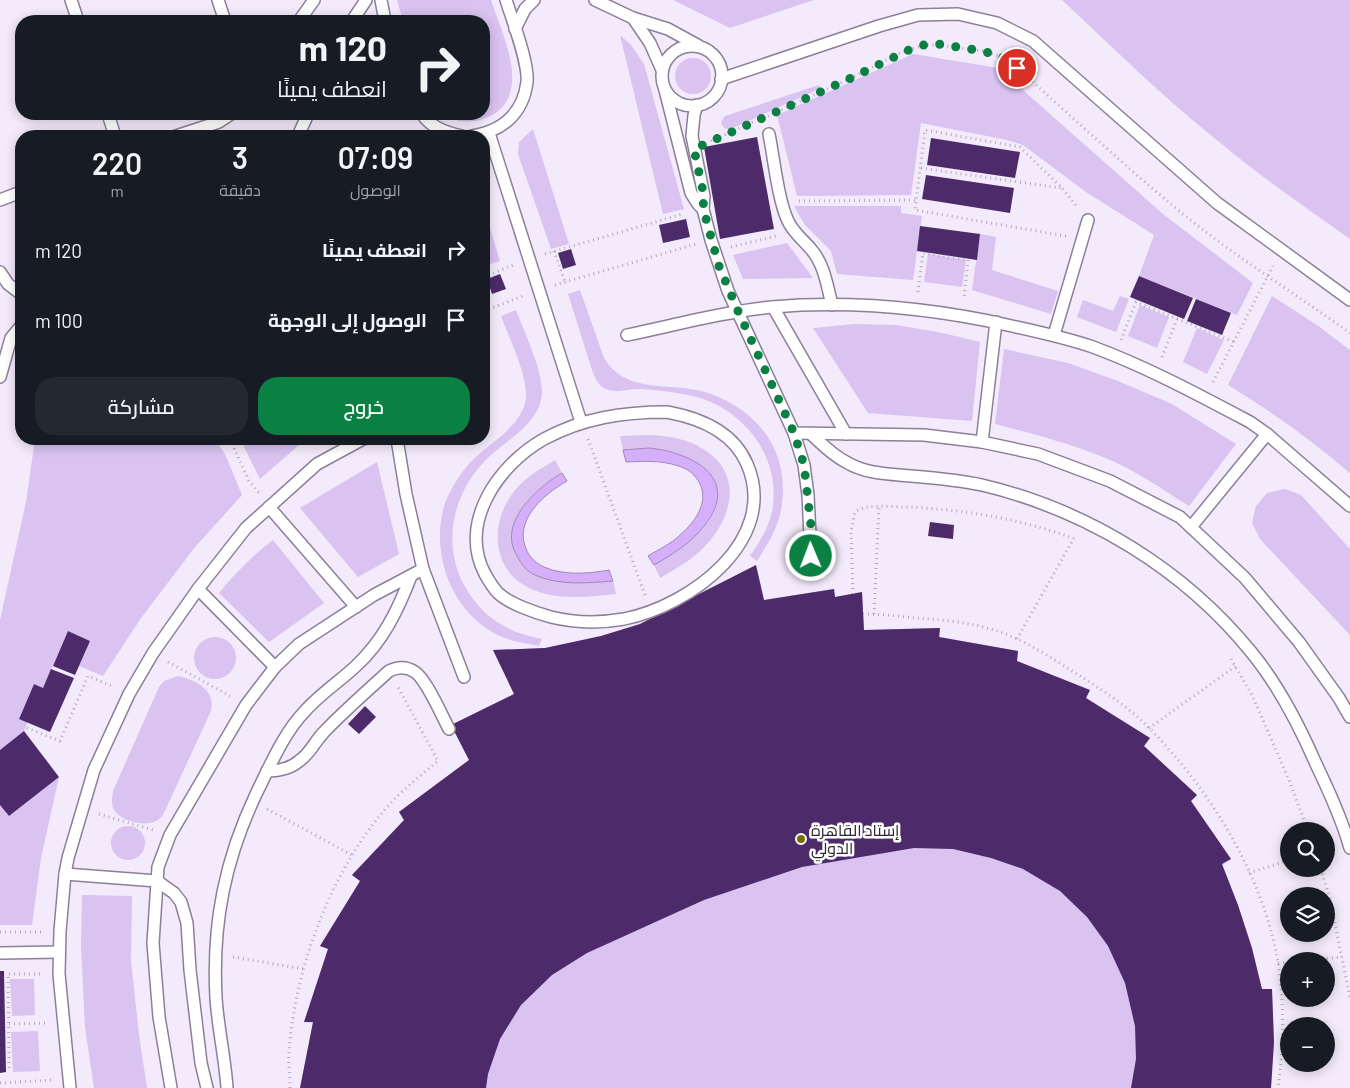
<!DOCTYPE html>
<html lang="ar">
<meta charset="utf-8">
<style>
body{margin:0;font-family:Barlow,Cairo,sans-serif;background:#242831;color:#f1f3f6;direction:rtl;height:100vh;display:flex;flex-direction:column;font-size:19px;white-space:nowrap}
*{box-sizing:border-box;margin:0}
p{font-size:16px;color:#9ea1a6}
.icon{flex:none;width:28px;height:28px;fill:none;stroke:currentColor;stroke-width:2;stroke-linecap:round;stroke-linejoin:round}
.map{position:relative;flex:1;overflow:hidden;direction:ltr}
.drawer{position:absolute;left:15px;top:130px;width:475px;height:315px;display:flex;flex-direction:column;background:#171b24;border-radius:20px;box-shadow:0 2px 12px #0003;direction:rtl}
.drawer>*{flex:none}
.banner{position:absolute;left:15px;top:15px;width:475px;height:105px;border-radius:20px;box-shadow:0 2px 12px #0003;direction:rtl;background:#171b24;color:#f1f3f6;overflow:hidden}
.buttons{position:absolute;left:1280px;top:822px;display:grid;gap:10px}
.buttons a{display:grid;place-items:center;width:55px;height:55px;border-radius:50%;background:#171b24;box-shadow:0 2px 12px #0003;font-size:25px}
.pin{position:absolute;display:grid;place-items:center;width:42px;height:42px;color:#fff;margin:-21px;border:2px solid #fff;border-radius:50%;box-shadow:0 1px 5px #0007}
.me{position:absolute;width:55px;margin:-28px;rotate:359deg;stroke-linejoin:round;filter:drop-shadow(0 0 4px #0008)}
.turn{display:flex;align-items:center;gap:18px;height:105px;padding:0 20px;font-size:22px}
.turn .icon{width:65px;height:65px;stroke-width:2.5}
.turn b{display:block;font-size:35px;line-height:42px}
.eta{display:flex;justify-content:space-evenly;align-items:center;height:85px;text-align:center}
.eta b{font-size:30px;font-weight:600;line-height:35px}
.primary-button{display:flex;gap:10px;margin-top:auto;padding:10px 20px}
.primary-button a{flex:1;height:58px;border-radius:20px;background:#0b8043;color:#fff;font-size:20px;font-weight:600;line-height:58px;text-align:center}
.primary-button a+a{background:#242831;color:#f1f3f6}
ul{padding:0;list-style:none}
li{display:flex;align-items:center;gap:15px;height:70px;padding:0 20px}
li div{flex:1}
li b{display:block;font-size:19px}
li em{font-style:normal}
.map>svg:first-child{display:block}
.green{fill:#dac2f1}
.water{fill:#d5aff9;stroke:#a286bd}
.building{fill:#4d2a69}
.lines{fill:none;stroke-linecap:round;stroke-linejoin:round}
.lane-casing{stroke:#8c8099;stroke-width:14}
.path{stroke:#b1aab8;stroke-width:3;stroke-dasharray:1 4;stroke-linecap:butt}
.lane{stroke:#fff;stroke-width:11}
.route{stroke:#0b8043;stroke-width:9;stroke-dasharray:0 16.2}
.poi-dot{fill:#7c6a02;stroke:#fff;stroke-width:2}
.labels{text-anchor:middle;stroke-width:5;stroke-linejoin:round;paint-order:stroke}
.poi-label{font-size:16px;fill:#2b2630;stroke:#fff;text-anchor:start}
</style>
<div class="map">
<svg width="1350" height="1088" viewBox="0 0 1350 1088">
<rect width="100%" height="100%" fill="#f3eafb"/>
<g class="green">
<path d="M397,0H491C503,36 536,101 483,119C469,124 454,122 442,114H484V21H403Z"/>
<polygon points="673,0 814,0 730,28"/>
<path d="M1062,0H1350V239C1305,207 1260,176 1218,141C1163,97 1113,48 1062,0Z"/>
<polygon points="620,35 631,45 644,64 684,209 663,214"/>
<polygon points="913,54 998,68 1163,214 1253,283 1237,315 1139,276 1154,235 1086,192 1023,145 1007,140 921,123 911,195 797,196 777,115"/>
<circle cx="693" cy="76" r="18"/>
<polygon points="819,85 821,88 731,129 727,129 724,128 721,122 725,116"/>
<polygon points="533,129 569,244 551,249 518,154 519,142"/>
<polygon points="794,206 901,206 901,213 922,216 913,280 837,274 831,251 805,225"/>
<polygon points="484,209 500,261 484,266"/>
<polygon points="980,234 996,237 992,270 1058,291 1051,314 972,290"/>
<polygon points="787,243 813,278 743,279 733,255"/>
<polygon points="928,254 966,260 962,287 924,282"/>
<path d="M580,290L604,358C628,397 674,380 711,394C762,413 791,455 781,510C778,528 767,545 757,561L750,556C761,540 771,524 773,505C779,459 748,416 706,400C692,394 653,389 638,389C627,389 615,394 604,388C598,385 596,379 593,373L568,294Z"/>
<polygon points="1120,296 1129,299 1116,332 1077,317 1083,300 1113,311"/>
<path d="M1272,296L1317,325L1350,350V473C1312,441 1271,411 1228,385Z"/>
<polygon points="1140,305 1169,317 1157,348 1128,336"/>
<path d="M516,310C524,332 547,378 541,400C535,425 509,439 491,455C455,487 440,540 464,585C482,617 506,632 542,639L539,646C524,643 506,641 492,632C451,608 432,556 443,510C447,495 455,482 464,470C481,446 517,433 525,403C531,382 509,338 501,316Z"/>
<polygon points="854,324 896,325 938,332 980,342 972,421 868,413 813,328"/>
<polygon points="1197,328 1224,340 1207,374 1183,362"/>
<path d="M1004,349L1068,363L1118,381L1172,404L1236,444L1189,506C1160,488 1131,467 1098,455C1065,442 1030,433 995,424Z"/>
<path d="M651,435C669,436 688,439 703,449C742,472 734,514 707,544C694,559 677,568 660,578L654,565C675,553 715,528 717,500C717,493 714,484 712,477L649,448L623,450L620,436Z"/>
<polygon points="35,439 215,439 225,454 242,495 195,547 141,618 103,676 79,666 90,641 68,631 43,688 34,684 19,718 28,722 24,731 0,750 0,620 26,502"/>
<polygon points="240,439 306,439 260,479"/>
<path d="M555,460L562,473C537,488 504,516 514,550C515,555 519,559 521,564L589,583L613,581L616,594C587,597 549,602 522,584C486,560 493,508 523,482C532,473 544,467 555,460Z"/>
<polygon points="377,462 399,554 358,577 300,508"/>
<polygon points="1285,489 1301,495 1350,549 1350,635 1260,539 1252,523 1256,506 1267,493"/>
<path d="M273,540L324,603L269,642L219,593C235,573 252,556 273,540Z"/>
<path d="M756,565L764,600L834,589L835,597L862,592L864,630L940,628V637L1018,651L1017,661L1090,690L1086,698L1150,738L1144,746L1197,795L1191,801L1231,859L1222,865C1238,906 1251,946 1262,989H1272L1274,1042L1271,1088H300L313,1023L304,1022L328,949L320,946L360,881L352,875L404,820L399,812L469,760L451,725L514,694L493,650L545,648L601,636L640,624Z"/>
<circle cx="215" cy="658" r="21"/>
<path d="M178,676C196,680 216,690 211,711L163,815C160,819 156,822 150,823C140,825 120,820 114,810C111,804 112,798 113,791L159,687L164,681Z"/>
<polygon points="59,777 41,858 32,925 0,925 0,805 9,816"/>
<circle cx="128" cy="843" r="17"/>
<polygon points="82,895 132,896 131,960 139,1035 147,1088 94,1088 85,1027 81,946"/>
<polygon points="10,979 34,979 35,1015 12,1016"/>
<polygon points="38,1031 40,1071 13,1072 11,1032"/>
</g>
<g class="water">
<path d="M649,448C690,452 742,477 705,525C691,543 673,554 654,565L648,556C659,549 671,544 680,535C695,522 710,502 699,482C696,477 692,472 686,469C667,460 647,461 626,462L623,450Z"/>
<path d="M562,473L567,481C544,494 512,521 527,551C529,556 535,562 540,565C561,576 587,574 609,570L613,581C587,583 557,586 533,574C525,570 520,562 516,554C498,522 538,487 562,473Z"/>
</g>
<g class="building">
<polygon points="757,137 774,229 720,239 704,147"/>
<polygon points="931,138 1020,152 1015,178 927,165"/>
<polygon points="926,175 1014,188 1010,213 922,199"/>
<polygon points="686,219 690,237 663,243 659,225"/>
<polygon points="920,226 980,234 977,260 917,251"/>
<polygon points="571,249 576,265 563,269 558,253"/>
<polygon points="500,274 506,289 492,294 487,279"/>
<polygon points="1139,276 1193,298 1184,319 1130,297"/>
<polygon points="1196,299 1231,313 1222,335 1187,321"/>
<polygon points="930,522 954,525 953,539 928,536"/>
<polygon points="756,565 764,600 834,589 835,597 862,592 864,630 940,628 939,637 1018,651 1017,661 1090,690 1086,698 1150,738 1144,746 1197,795 1191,801 1231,859 1222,864 1238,905 1252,948 1262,989 1272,989 1274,1042 1271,1088 1131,1088 1136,1059 1135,1026 1125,983 1108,946 1087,917 1060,891 1023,869 991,858 953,849 914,848 802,867 704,900 587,953 552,975 521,1005 500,1039 488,1074 486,1088 300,1088 313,1022 304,1022 328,949 320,946 360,881 352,875 404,820 399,812 469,760 451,725 514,694 493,650 545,648 601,636 640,624"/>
<polygon points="68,631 90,641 75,675 53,666"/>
<polygon points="51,669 74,678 50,732 19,719 34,684 43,688"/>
<polygon points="365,706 376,717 359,734 348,724"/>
<polygon points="24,731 59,777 9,816 0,805 0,750"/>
<polygon points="0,971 4,971 6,1072 0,1073"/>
</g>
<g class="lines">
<defs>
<g id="lane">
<polyline points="71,0 78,21"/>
<polyline points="218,0 225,21"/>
<polyline points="381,0 385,21"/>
<polyline points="595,0 633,18 668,29 699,46"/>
<polyline points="633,18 650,43 662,70"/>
<polyline points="299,21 314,0"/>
<polyline points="352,21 366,0"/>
<polyline points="515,29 525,9 534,0"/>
<circle cx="692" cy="76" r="30"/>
<polyline points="721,79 879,26 918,15 958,14 997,23 1033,41 1217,203 1350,300"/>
<polyline points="665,90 691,193 698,204 703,209"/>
<polyline points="697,105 694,115 692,136 704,196 703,209 711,240 728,291 794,433 804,465 808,495 811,556"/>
<polyline points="108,114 115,136"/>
<path d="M422,114C431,128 447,133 462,136"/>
<polyline points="489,133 581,422"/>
<path d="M769,134C774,159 778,200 788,221C793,232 802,239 810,248C824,263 827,285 832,305"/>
<polyline points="176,136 219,122 231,114"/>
<polyline points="298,136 308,114"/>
<path d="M472,136C502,131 523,114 527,82C529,63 512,19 506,0"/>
<polyline points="0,200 21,192"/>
<polyline points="0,272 8,284 21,294"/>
<polyline points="773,307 846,434"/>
<path d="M627,335C675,325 723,312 772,307C854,300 932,308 1012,326C1039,332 1067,338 1093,347C1147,367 1199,395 1250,422L1267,434L1350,506"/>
<polyline points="1054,335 1088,220"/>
<polyline points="0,377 11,338 21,326"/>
<path d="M667,412C700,418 733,431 747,464C780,540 690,606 624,619C601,623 575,623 551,617C536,613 510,604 498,593C493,588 489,581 485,574C458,523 498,465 544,439C583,418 623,412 667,412Z"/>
<polyline points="794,433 924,435 982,442 1038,454 1110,481 1180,517 1245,578 1299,642 1339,698 1350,717"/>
<path d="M811,434C822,444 832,455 846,462C866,474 888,474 911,476C935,478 959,480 982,485C1087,510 1184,569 1252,653C1279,686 1299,725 1316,764C1329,791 1342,819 1350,848"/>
<polyline points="397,439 406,494 423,569 464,677"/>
<polyline points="982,442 996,322"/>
<polyline points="269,507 356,607"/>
<polyline points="1191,527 1267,434"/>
<polyline points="198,589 275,667"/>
<path d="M267,771C279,771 290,769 299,761C310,754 315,741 324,732C344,711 367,691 389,671C397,667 406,666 415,672C426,679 442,716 449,729"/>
<polyline points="65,874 157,881 174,893 181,902 187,923 190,970 201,1063 207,1088"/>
<polyline points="0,953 59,952"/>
<polyline points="70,1088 59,974 60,931 65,874 68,858 94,770 129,694 153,653 198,589 246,528 317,464 363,439"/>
<polyline points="171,1088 159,1017 153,943 158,867 170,835 246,705 275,667 299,644 374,595 423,569"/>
<path d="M227,1088C225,1058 218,1028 216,998C212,923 225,859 257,792C271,764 283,734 305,711C320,694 340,681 356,666C383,641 398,610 411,576"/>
</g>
</defs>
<use href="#lane" class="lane-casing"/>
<g class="path">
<path d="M768,116L849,79L898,54L911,49L925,45H938L983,51L1002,57L1017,68C1077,121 1135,176 1198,226C1247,264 1300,297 1350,333"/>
<polyline points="711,141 755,121"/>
<polyline points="921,168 1061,188"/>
<polyline points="799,201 916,200"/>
<polyline points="1066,236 915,210 925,130 1020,147 1062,188 1078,208"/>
<polyline points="731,247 776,236"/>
<polyline points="554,251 565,282"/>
<polyline points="545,254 683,214"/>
<polyline points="484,277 513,265"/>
<polyline points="555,285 696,244"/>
<polyline points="918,292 923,253 968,260 964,298"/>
<polyline points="484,311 523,296"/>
<polyline points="1121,340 1136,302 1234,342"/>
<polyline points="1162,357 1177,319"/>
<polyline points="1213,382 1273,266"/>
<polyline points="230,439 249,481 259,493"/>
<polyline points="588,439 645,595"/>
<path d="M853,594L851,531L855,512C868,503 888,507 904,507C961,509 1016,518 1070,537"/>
<path d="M863,614C881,614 899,616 916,618C942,620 969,622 994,630C1023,639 1052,658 1077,674C1102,690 1129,707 1150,729C1204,784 1250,855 1271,931C1285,980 1285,1038 1278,1088"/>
<polyline points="874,614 879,506"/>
<polyline points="1017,639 1075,536"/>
<polyline points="1231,659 1252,695 1289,780 1308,831"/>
<polyline points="168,662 230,696"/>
<polyline points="27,728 60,741 88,676 114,687"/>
<polyline points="1149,728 1236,666"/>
<polyline points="267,809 352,855"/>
<polyline points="99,814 153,830"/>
<polyline points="1321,869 1330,899 1350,998"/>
<polyline points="1249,873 1289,860"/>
<polyline points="0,932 42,932"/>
<polyline points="233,957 304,969"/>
<polyline points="1297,961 1342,957"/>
<polyline points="1278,963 1289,962"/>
<polyline points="9,1024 47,1023"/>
<polyline points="9,1068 8,974 41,974"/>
<polyline points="0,1083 53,1080"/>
<path d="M290,1088C290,1076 288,1062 289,1050C296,967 329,877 382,813C398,793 419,777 438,761L398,687"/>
</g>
<use href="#lane" class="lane"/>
</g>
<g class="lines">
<polyline class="route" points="811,556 811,526 804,465 794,433 738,311 719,266 703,208 704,196 694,149 849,79 911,49 924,45 938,44 983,51 1002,57 1017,68"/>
</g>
<circle class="poi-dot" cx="801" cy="839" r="5"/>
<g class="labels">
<g class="poi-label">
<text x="811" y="836">إستاد القاهرة<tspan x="811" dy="18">الدولي</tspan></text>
</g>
</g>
</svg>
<div class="buttons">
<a><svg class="icon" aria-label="search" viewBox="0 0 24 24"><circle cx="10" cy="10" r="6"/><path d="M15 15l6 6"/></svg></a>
<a><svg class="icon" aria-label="layers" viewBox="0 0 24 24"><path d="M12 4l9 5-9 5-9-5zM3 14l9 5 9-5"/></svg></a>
<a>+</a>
<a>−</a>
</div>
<div class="pin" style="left:1017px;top:68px;background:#d93025"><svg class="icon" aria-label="arrive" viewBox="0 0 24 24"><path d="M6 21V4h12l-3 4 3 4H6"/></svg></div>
<svg class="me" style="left:811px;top:556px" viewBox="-20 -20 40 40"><circle r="17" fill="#0b8043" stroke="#fff" stroke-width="3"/><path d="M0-11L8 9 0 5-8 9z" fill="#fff"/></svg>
<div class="banner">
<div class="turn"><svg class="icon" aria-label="right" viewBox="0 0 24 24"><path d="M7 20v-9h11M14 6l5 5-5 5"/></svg><div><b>120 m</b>انعطف يمينًا</div></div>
</div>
<section class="drawer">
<div class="eta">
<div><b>07:09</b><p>الوصول</p></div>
<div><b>3</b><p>دقيقة</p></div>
<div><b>220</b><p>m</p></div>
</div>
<ul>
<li><svg class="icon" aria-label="right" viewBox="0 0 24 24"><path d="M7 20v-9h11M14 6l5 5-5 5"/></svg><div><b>انعطف يمينًا</b></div><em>120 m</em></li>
<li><svg class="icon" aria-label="arrive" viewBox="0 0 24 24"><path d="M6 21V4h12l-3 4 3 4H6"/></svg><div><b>الوصول إلى الوجهة</b></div><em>100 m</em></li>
</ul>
<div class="primary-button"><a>خروج</a><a>مشاركة</a></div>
</section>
</div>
